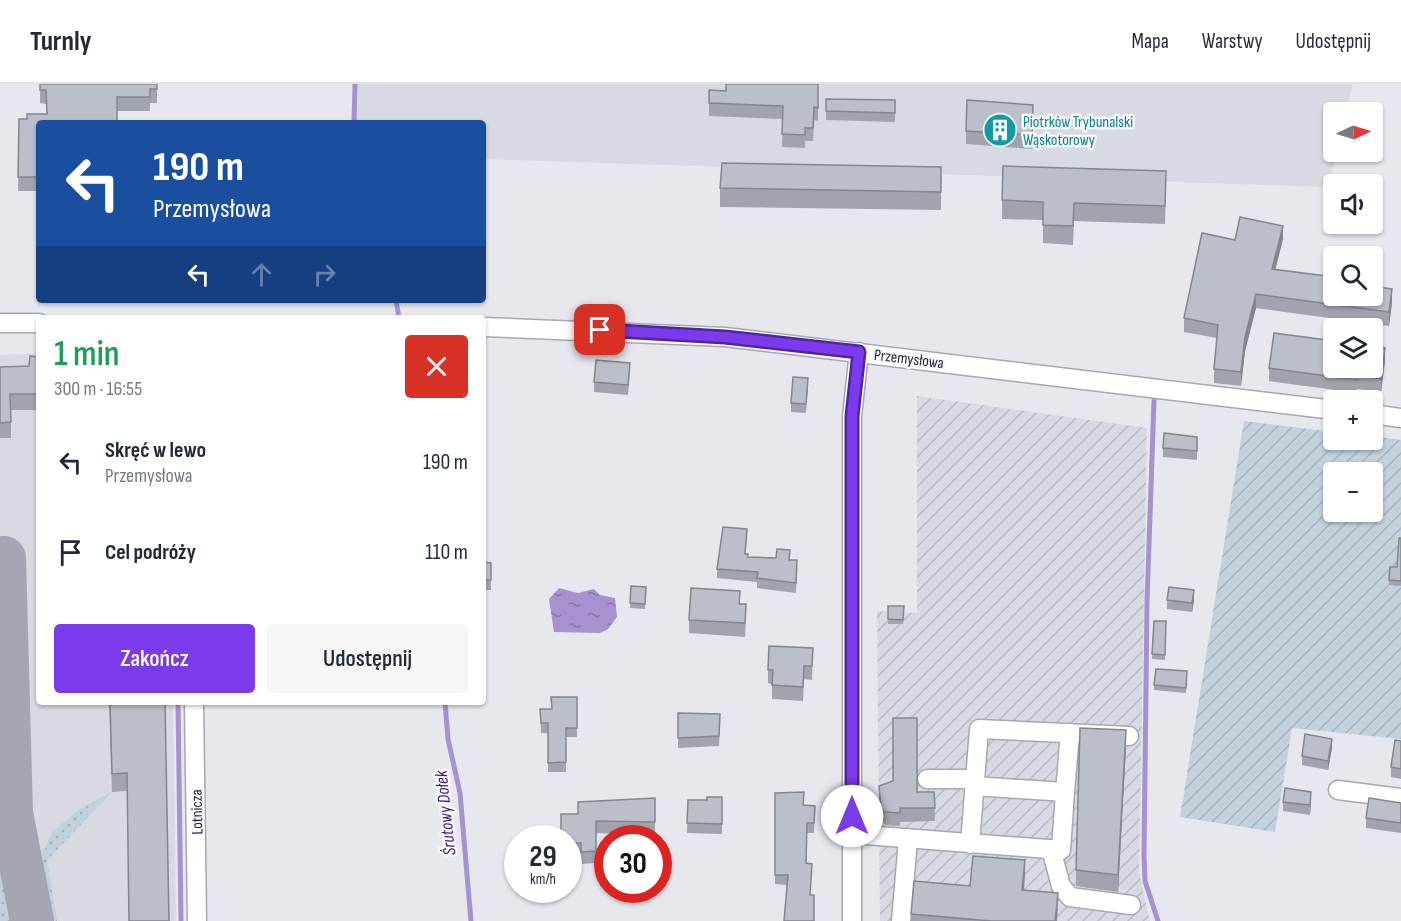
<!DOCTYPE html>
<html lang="pl">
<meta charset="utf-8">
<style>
body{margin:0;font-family:"Sofia Sans Condensed",sans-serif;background:#f6f6f7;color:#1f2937;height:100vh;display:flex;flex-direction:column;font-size:22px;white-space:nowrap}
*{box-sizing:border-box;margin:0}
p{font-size:20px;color:#747a83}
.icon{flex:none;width:33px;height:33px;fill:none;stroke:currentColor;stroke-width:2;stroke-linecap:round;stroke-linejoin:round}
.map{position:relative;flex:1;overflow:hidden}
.panel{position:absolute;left:36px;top:231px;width:450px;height:390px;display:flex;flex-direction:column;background:#fff;border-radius:6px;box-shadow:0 2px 4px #0004}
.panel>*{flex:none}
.hud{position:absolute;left:36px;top:36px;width:450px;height:183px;border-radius:6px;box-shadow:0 2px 4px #0004;background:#1a4fa0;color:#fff;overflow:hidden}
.needle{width:39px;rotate:86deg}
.tools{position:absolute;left:1323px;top:18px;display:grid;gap:12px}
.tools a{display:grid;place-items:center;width:60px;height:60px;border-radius:6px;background:#fff;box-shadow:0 2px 4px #0004;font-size:30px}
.speed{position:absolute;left:504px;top:741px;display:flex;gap:12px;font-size:30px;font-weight:700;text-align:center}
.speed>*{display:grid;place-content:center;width:78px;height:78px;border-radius:50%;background:#fff;box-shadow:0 2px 4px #0004;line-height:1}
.speed small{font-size:15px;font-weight:400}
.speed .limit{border:9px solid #d22;background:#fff;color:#111}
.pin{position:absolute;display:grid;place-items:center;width:51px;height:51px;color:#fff;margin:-26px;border-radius:12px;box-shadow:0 3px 9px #0006}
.me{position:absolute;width:66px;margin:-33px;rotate:0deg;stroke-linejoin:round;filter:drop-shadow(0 0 4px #0008)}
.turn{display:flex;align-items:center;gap:21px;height:126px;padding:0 18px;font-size:27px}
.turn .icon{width:78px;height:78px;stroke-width:2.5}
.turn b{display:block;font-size:42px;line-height:51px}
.lanes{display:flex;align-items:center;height:57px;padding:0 18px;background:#0003;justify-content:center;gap:30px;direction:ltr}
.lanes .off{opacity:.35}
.round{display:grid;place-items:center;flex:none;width:63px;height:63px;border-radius:6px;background:#f6f6f7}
.head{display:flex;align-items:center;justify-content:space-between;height:102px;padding:0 18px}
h1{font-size:36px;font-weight:600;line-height:45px;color:#1e9e55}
.primary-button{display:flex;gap:12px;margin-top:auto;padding:12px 18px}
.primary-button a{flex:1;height:69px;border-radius:6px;background:#7c3aed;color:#fff;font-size:24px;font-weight:600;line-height:69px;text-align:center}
.primary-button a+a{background:#f6f6f7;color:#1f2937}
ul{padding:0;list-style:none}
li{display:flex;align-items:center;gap:18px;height:90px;padding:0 18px}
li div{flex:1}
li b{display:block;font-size:22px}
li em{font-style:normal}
header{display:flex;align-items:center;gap:36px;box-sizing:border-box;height:84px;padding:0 30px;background:#fff;border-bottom:2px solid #e0e1e3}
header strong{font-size:28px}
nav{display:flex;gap:33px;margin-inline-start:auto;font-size:21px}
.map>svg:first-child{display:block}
.built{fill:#d7dae2}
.industrial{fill:url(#industrial-furrows)}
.grass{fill:url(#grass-dots)}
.garden{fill:url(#garden-furrows);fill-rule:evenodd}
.water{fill:url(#water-ripples)}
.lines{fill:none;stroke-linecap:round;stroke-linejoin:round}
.stream{stroke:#a692cf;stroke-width:5}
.taxiway{stroke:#a4a6b4;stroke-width:44}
.minor-casing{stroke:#a5a7b2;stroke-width:21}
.minor{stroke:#fff;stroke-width:18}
.wall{fill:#a1a4ad}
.shaded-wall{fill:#83868d}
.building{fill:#bbbfc9;stroke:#83868d;stroke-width:1.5}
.route-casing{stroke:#51269a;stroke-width:15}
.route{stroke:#7c3aed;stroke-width:10}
.labels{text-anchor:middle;stroke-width:5;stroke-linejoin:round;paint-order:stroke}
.culture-label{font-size:16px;fill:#0d838f;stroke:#f7f8fa;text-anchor:start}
.street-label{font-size:16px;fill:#26283f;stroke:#f7f8fa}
.water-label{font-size:18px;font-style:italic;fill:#3f2378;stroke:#f7f8fa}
</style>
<header>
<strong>Turnly</strong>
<nav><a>Mapa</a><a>Warstwy</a><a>Udostępnij</a></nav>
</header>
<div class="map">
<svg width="1401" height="837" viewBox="0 0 1401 837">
<defs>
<pattern id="industrial-furrows" width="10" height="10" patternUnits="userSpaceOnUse" patternTransform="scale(1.5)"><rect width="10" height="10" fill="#d7dae2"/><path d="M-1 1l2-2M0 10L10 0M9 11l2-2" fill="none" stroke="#b8bbc3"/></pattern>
<pattern id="grass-dots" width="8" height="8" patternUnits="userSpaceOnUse" patternTransform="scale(1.5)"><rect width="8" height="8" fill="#c1d1dd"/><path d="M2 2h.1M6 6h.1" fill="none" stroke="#a6b3bf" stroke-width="1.8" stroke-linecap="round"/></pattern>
<pattern id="garden-furrows" width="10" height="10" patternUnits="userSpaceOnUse" patternTransform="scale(1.5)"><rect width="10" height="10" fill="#c1d1dd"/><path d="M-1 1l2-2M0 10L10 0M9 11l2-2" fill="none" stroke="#a6b3bf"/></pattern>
<pattern id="water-ripples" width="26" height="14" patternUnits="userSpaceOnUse" patternTransform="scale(1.5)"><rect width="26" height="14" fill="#a692cf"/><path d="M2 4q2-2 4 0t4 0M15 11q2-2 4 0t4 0" fill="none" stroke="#8777a9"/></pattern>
</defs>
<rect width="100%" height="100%" fill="#e6e8ee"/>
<g class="built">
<polygon points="353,0 1353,0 1346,28 1334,28 1334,68 1337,68 1328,103 483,75 483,39 352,39"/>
<polygon points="39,269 39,618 173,618 176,837 0,837 0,271"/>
</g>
<polygon class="industrial" points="917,312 1147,344 1139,789 1150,837 880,837 877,527 917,529"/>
<g class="grass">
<polygon points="0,688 3,729 23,837 0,837"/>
<polygon points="112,708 47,776 57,837 44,837 34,789 52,748 81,724"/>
</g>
<path class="garden" d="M1244,337L1333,348L1334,356H1372L1373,352L1401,356V655L1292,644L1275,748L1180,733ZM1334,388H1372V428H1334Z"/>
<polygon class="water" points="559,504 578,509 594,505 600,511 615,514 617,533 608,545 600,549 554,548 549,515"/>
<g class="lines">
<g class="stream">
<polyline points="354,39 355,0"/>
<polyline points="396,216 399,234"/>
<polyline points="1154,316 1147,518 1144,771 1145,797 1158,837"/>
<polyline points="178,618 181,837"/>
<polyline points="445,618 448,655 460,709 471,837"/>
</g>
<polyline class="taxiway" points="4,474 11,729 32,837"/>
<defs>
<g id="minor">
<polyline points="0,239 39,239"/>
<polyline points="483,243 725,253 1334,326"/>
<polyline points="1372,330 1401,334"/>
<polyline points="194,618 197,837"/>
<polyline points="927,695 974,695"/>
<polyline points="1338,706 1401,714"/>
<polyline points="1065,708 1070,649"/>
<polyline points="852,750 1061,766 1065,708 974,702"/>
<polyline points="970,760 979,645 1129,652"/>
<polyline points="1051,765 1061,802 1070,813 1131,821"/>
<polyline points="852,837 852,332 859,268"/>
<polyline points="901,837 908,756"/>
</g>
</defs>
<use href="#minor" class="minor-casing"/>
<use href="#minor" class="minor"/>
</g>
<g class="wall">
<polygon points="40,0 157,0 157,19 150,19 150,27 117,27 39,39 39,107 18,107 19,35 27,35 46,30 46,20 40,19"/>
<polygon points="818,0 818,37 814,36 813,57 805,57 805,64 782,63 783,35 709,32 709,6 726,7"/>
<polygon points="826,15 895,16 895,38 826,36"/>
<polygon points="1033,35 1032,65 966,60 966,47"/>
<polygon points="941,83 941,126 720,123 720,104"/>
<polygon points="1166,105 1165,140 1074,137 1073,161 1043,159 1043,136 1002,135 1002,116"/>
<polygon points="1283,155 1275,185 1392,218 1389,242 1256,224 1245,267 1241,302 1214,299 1214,285 1217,254 1184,248 1184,234 1235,156"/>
<polygon points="39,273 39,326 11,326 11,354 0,354 0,283 29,282"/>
<polygon points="1385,277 1381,308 1357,305 1357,309 1269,297 1269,284"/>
<polygon points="630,288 628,311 594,308 594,298"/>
<polygon points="808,303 806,329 791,328 791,319"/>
<polygon points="1197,353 1197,376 1163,373 1163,364"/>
<polygon points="747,454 745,470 748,473 790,476 797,486 796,509 757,504 757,498 717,494 717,485"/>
<polygon points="1401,454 1401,502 1389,501 1389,496 1397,483"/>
<polygon points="483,478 491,479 491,506 483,506"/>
<polygon points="631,502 646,503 645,525 630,524"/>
<polygon points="1167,516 1194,516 1192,528 1167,525"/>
<polygon points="740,520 746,534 745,553 689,549 689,536"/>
<polygon points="888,522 904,522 903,540 888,540"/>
<polygon points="1154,537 1166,537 1165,576 1152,575"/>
<polygon points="813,564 812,596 804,595 803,617 772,615 772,600 768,599 768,586"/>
<polygon points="1187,592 1186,609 1154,606 1154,601"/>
<polygon points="577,613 577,653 566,653 566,688 548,688 548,649 541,649 540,625 552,625"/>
<polygon points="109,618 165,618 127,707 112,708"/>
<polygon points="678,629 720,630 719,662 678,664"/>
<polygon points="1401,657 1401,695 1391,693 1391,683"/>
<polygon points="1126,663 1118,808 1076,802 1076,786"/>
<polygon points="1332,664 1328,686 1302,681 1302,672"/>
<polygon points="893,697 917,708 934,708 935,737 900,738 900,742 885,741 881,736 879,715 879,702"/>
<polygon points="775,709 803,721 815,722 814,749 807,749 806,779 814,837 787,801 775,800"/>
<polygon points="722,713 722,750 687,749 688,716 707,716"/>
<polygon points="655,714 655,751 596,749 596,779 581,780 581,771 568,771 568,754 578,730"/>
<polygon points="1311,717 1310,731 1283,727 1283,718"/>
<polygon points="1401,719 1401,749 1366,744 1366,734"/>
<polygon points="1025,791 1024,806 1058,825 1057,837 911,837 911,830 970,802"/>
</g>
<g class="shaded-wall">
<polygon points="1283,142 1283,155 1272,199 1272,185"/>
<polygon points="1392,205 1392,218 1389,242 1389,228"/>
<polygon points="1256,210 1256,224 1245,267 1241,302 1241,288 1245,253"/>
<polygon points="1385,264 1385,277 1381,308 1381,295"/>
<polygon points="1194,506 1194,516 1192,528 1192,519"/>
<polygon points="1126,646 1126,663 1118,808 1118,791"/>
<polygon points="1332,655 1332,664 1328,686 1328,677"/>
<polygon points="1311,708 1311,717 1310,731 1310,721"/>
<polygon points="1025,776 1025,791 1022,822 1022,806"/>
<polygon points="1058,809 1057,837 1055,837"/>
</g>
<g class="building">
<polygon points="40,0 157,0 157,5 150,5 150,13 117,13 117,39 39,39 39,93 18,93 19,35 27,35 27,30 47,30 46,6 40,6"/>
<polygon points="726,0 818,0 818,24 814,23 813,44 805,44 805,51 782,50 783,22 709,19 709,6 726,7"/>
<polygon points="826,15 895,16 895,29 826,27"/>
<polygon points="967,16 1033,21 1032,51 966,47"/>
<polygon points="722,79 941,83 941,108 720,104"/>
<polygon points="1003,82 1166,87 1165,122 1074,119 1073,142 1043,141 1043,118 1002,116"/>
<polygon points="1240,133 1283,142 1272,185 1334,193 1334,212 1372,212 1372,202 1392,205 1389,228 1256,210 1245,253 1241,288 1214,285 1218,241 1184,234 1202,149 1235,156"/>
<polygon points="1274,249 1334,257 1334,284 1372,284 1372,262 1385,264 1381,295 1357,292 1357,296 1269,284"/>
<polygon points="30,272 39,273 39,310 10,310 11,338 0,339 0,283 29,282"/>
<polygon points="596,276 630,279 628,301 594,298"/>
<polygon points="793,293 808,294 806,320 791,319"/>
<polygon points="1164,349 1197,353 1197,367 1163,364"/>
<polygon points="723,443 747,445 745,470 748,470 748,473 776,474 777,465 790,466 789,476 797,476 796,499 757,494 758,488 717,485"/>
<polygon points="1399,454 1401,454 1401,497 1389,496 1390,483 1397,483"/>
<polygon points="483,478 491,479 491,496 483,496"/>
<polygon points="631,502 646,503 645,520 630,519"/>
<polygon points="1169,503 1194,506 1192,519 1167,516"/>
<polygon points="691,504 740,507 739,520 746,520 745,539 689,536"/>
<polygon points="888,522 904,522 903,536 888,535"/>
<polygon points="1154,537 1166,537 1165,571 1152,570"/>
<polygon points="769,562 813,564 812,582 804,582 803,603 772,601 773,586 768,586"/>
<polygon points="1156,585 1187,587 1186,604 1154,601"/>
<polygon points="551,613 577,613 577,644 566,644 566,678 548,679 548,639 541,639 540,625 552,625"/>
<polygon points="110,618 165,618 169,837 129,837 127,689 112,690"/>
<polygon points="678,629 720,630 719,652 678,654"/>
<polygon points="893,634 917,634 917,708 934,708 935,724 900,724 900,729 885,728 881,723 879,702 893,697"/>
<polygon points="1080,644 1126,646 1118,791 1076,786"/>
<polygon points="1305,650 1332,655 1328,677 1302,672"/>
<polygon points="1395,656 1401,657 1401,685 1391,683"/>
<polygon points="1285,704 1311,708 1310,721 1283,718"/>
<polygon points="804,708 803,721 815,722 814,739 807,739 806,779 812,780 810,811 814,811 814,837 784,837 788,791 775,791 775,709"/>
<polygon points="707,713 722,713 722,740 687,739 688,716 707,716"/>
<polygon points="655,714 655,738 596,737 596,767 581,768 581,759 568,759 568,754 561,754 561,730 578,730 578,718"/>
<polygon points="1369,714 1401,719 1401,739 1366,734"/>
<polygon points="973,772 1025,776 1022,806 1058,809 1055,837 991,837 911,830 914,797 970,802"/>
</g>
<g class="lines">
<defs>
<polyline id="route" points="600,246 725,253 859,268 852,332 852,732"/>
</defs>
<use href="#route" class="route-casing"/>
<use href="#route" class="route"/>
</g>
<defs>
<symbol id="building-disc" viewBox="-11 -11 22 22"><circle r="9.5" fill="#0f9aa8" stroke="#f7f8fa"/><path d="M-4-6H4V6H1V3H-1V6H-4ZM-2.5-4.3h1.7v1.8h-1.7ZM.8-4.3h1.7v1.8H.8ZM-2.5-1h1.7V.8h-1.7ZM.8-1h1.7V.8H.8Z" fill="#fff"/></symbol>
</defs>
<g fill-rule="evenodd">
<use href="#building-disc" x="981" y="27" width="38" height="38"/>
</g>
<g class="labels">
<g class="culture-label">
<text x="1023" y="43">Piotrków Trybunalski<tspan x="1023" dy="18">Wąskotorowy</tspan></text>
</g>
<g class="street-label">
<text transform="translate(909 274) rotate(7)" y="6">Przemysłowa</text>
<text transform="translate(196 728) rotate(-91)" y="6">Lotnicza</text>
</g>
<g class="water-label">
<text transform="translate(445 729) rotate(-96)" y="6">Śrutowy Dołek</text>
</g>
</g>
</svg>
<div class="tools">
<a><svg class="needle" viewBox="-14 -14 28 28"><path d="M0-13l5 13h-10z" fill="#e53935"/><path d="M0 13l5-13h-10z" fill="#747a83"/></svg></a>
<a><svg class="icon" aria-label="sound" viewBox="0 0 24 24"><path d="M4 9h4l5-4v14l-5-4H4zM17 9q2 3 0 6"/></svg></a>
<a><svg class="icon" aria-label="search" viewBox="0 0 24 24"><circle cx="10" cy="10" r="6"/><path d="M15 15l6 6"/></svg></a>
<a><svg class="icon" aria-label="layers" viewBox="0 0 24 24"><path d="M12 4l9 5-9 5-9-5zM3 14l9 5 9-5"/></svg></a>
<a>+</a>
<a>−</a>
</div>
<div class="speed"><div>29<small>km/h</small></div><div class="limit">30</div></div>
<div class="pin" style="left:600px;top:246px;background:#d93025"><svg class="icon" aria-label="arrive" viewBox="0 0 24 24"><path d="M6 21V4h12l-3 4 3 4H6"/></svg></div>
<svg class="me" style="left:852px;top:732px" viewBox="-20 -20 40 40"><circle r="19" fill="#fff"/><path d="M0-13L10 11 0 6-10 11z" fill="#7c3aed"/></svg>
<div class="hud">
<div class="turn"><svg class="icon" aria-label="left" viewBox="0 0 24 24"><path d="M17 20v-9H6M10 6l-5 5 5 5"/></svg><div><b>190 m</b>Przemysłowa</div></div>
<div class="lanes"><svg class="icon" aria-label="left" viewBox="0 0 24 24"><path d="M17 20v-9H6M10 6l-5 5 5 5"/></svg><svg class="icon off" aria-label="ahead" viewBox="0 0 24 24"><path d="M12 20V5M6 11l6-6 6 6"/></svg><svg class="icon off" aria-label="right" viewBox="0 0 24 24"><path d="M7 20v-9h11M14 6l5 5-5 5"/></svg></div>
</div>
<section class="panel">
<div class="head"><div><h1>1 min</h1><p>300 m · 16:55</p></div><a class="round" style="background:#d93025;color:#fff"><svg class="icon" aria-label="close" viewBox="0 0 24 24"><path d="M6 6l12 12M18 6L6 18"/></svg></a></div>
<ul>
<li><svg class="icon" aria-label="left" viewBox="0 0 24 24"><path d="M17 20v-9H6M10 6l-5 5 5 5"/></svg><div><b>Skręć w lewo</b><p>Przemysłowa</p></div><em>190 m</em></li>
<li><svg class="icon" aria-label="arrive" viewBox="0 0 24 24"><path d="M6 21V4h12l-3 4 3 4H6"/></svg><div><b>Cel podróży</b></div><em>110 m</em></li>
</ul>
<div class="primary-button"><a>Zakończ</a><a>Udostępnij</a></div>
</section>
</div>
